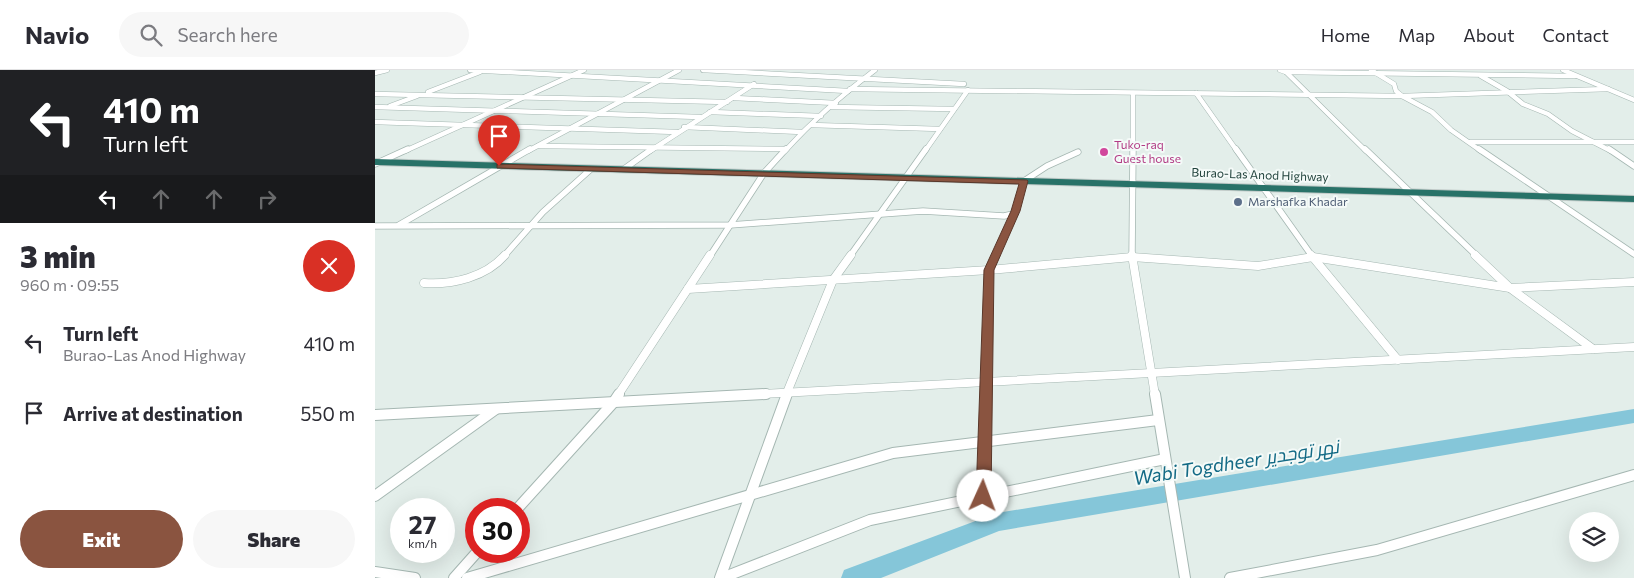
<!DOCTYPE html>
<meta charset="utf-8">
<style>
body{margin:0;font-family:Commissioner,Cairo,sans-serif;background:#f7f7f7;color:#2b2b33;height:100vh;display:flex;flex-direction:column;font-size:19px;white-space:nowrap}
*{box-sizing:border-box;margin:0}
p{font-size:16px;color:#7c7c81}
.icon{flex:none;width:28px;height:28px;fill:none;stroke:currentColor;stroke-width:2;stroke-linecap:round;stroke-linejoin:round}
.map{position:relative;flex:1;overflow:hidden}
.drawer{display:flex;flex-direction:column;background:#fff;width:375px}
.drawer>*{flex:none}
.banner{background:#202124;color:#fff;overflow:hidden}
.fabs{position:absolute;left:1194px;top:442px;display:grid;gap:10px}
.fabs a{display:grid;place-items:center;width:50px;height:50px;border-radius:50%;background:#fff;box-shadow:0 5px 20px #0002;font-size:25px}
.speed{position:absolute;left:15px;top:428px;display:flex;gap:10px;font-size:25px;font-weight:700;text-align:center}
.speed>*{display:grid;place-content:center;width:65px;height:65px;border-radius:50%;background:#fff;box-shadow:0 5px 20px #0002;line-height:1}
.speed small{font-size:12px;font-weight:400}
.speed .limit{border:8px solid #d22;background:#fff;color:#111}
.pin{position:absolute;display:grid;place-items:center;width:42px;height:42px;color:#fff;margin:-51px -21px;border-radius:50% 50% 50% 0;rotate:-45deg;box-shadow:0 0 5px #0007}
.pin .icon{rotate:45deg}
.me{position:absolute;width:55px;margin:-28px;rotate:2deg;stroke-linejoin:round;filter:drop-shadow(0 0 4px #0008)}
.turn{display:flex;align-items:center;gap:18px;height:105px;padding:0 20px;font-size:22px}
.turn .icon{width:65px;height:65px;stroke-width:2.5}
.turn b{display:block;font-size:35px;line-height:42px}
.lanes{display:flex;align-items:center;height:48px;padding:0 20px;background:#0003;justify-content:center;gap:25px;direction:ltr}
.lanes .off{opacity:.35}
.round{display:grid;place-items:center;flex:none;width:52px;height:52px;border-radius:26px;background:#f7f7f7}
.head{display:flex;align-items:center;justify-content:space-between;height:85px;padding:0 20px}
h1{font-size:30px;font-weight:800;line-height:38px}
.button{display:flex;gap:10px;margin-top:auto;padding:10px 20px}
.button a{flex:1;height:58px;border-radius:30px;background:#8a5440;color:#fff;font-size:20px;font-weight:800;line-height:58px;text-align:center}
.button a+a{background:#f7f7f7;color:#2b2b33}
ul{padding:0;list-style:none}
li{display:flex;align-items:center;gap:15px;height:70px;padding:0 20px}
li div{flex:1}
li b{display:block;font-size:19px}
li em{font-style:normal}
header{display:flex;align-items:center;gap:30px;box-sizing:border-box;height:70px;padding:0 25px;background:#fff;border-bottom:1px solid #e1e1e2}
header strong{font-size:24px}
nav{display:flex;gap:28px;margin-inline-start:auto;font-size:18px}
.search{width:350px;height:45px;background:#f7f7f7;display:flex;align-items:center;gap:12px;box-sizing:border-box;padding:0 18px;border-radius:28px;color:#7c7c81;font-size:19px}
main{display:flex;flex:1;min-height:0}
.map>svg:first-child{display:block}
.lines{fill:none;stroke-linecap:round;stroke-linejoin:round}
.river{fill:#85c6d9;fill-rule:evenodd}
.street-far3-casing{stroke:#a5b7b2;stroke-width:5.5}
.street-far2-casing{stroke:#a5b7b2;stroke-width:7}
.street-far1-casing{stroke:#a5b7b2;stroke-width:9}
.street-casing{stroke:#a5b7b2;stroke-width:12}
.highway-casing{stroke:#c1cac8;stroke-width:2}
.street-far3{stroke:#fff;stroke-width:4.5}
.street-far2{stroke:#fff;stroke-width:5.5}
.street-far1{stroke:#fff;stroke-width:8}
.street{stroke:#fff;stroke-width:10}
.highway{fill:#287268;fill-rule:evenodd}
.route{fill:#8a5440;stroke:#5a372a}
.hotel-dot{fill:#d1479c;stroke:#f4faf8;stroke-width:2}
.service-dot{fill:#5c6f8a;stroke:#f4faf8;stroke-width:2}
.labels{text-anchor:middle;stroke-width:4;stroke-linejoin:round;paint-order:stroke}
.far-hotel-label{font-size:12px;fill:#b23c85;stroke:#f4faf8;text-anchor:start}
.far-street-label{font-size:12px;fill:#20423b;stroke:#f4faf8}
.far-service-label{font-size:12px;fill:#4e5e75;stroke:#f4faf8;text-anchor:start}
.near-water-label{font-size:19px;font-style:italic;fill:#136a85;stroke:#f4faf8}
</style>
<header>
<strong>Navio</strong>
<div class="search"><svg class="icon" aria-label="search" viewBox="0 0 24 24"><circle cx="10" cy="10" r="6"/><path d="M15 15l6 6"/></svg>Search here</div>
<nav><a>Home</a><a>Map</a><a>About</a><a>Contact</a></nav>
</header>
<main>
<section class="drawer">
<div class="banner">
<div class="turn"><svg class="icon" aria-label="left" viewBox="0 0 24 24"><path d="M17 20v-9H6M10 6l-5 5 5 5"/></svg><div><b>410 m</b>Turn left</div></div>
<div class="lanes"><svg class="icon" aria-label="left" viewBox="0 0 24 24"><path d="M17 20v-9H6M10 6l-5 5 5 5"/></svg><svg class="icon off" aria-label="ahead" viewBox="0 0 24 24"><path d="M12 20V5M6 11l6-6 6 6"/></svg><svg class="icon off" aria-label="ahead" viewBox="0 0 24 24"><path d="M12 20V5M6 11l6-6 6 6"/></svg><svg class="icon off" aria-label="right" viewBox="0 0 24 24"><path d="M7 20v-9h11M14 6l5 5-5 5"/></svg></div>
</div>
<div class="head"><div><h1>3 min</h1><p>960 m · 09:55</p></div><a class="round" style="background:#d93025;color:#fff"><svg class="icon" aria-label="close" viewBox="0 0 24 24"><path d="M6 6l12 12M18 6L6 18"/></svg></a></div>
<ul>
<li><svg class="icon" aria-label="left" viewBox="0 0 24 24"><path d="M17 20v-9H6M10 6l-5 5 5 5"/></svg><div><b>Turn left</b><p>Burao-Las Anod Highway</p></div><em>410 m</em></li>
<li><svg class="icon" aria-label="arrive" viewBox="0 0 24 24"><path d="M6 21V4h12l-3 4 3 4H6"/></svg><div><b>Arrive at destination</b></div><em>550 m</em></li>
</ul>
<div class="button"><a>Exit</a><a>Share</a></div>
</section>
<div class="map">
<svg width="1259" height="508" viewBox="0 0 1259 508">
<rect width="100%" height="100%" fill="#e3eeea"/>
<g class="lines">
<polygon class="river" points="1259,339 1259,353 624,461 506,508 466,508 469,500 622,443"/>
<defs>
<g id="street-far3">
<polyline points="95,0 473,21"/>
<polyline points="328,0 589,14"/>
<polyline points="905,0 911,2 991,81"/>
<polyline points="996,0 1019,14 1021,21 1027,26 1057,42 1076,60 1106,81"/>
<polyline points="1188,0 1259,30"/>
<polyline points="911,2 1200,6"/>
<polyline points="0,3 12,0"/>
<polyline points="1106,6 1132,21 1148,34 1173,44 1197,61 1236,81"/>
<polyline points="475,19 1027,26 1233,19"/>
<polyline points="53,22 105,2"/>
<polyline points="821,23 862,81"/>
<polyline points="0,24 352,32"/>
<polyline points="359,28 461,33"/>
<polyline points="15,36 42,26"/>
<polyline points="0,37 325,47"/>
<polyline points="456,37 579,39"/>
<polyline points="335,42 446,46"/>
<polyline points="0,52 302,62"/>
<polyline points="436,55 565,59"/>
<polyline points="309,57 427,62"/>
<polyline points="1095,72 1259,72"/>
<polyline points="163,76 411,79"/>
<polyline points="30,81 209,0"/>
<polyline points="153,81 304,0"/>
<polyline points="275,81 379,14"/>
<path d="M410,81C437,51 468,24 500,0"/>
<polyline points="550,81 593,20"/>
<polyline points="758,81 758,23"/>
</g>
<g id="street-far2">
<polyline points="861,79 937,186"/>
<polyline points="990,79 1102,186"/>
<polyline points="1104,79 1259,184"/>
<polyline points="1234,79 1259,96"/>
<polyline points="0,94 33,79"/>
<polyline points="249,99 277,79"/>
<polyline points="24,155 155,79"/>
<polyline points="0,156 355,155 548,141 629,146 638,144 640,141 649,111 672,96 703,82"/>
<polyline points="129,186 168,142 216,99"/>
<polyline points="335,186 389,103 411,79"/>
<polyline points="475,186 551,79"/>
<polyline points="620,186 640,143"/>
<polyline points="757,186 758,79"/>
</g>
<g id="street-far1">
<polyline points="757,185 780,325"/>
<polyline points="936,185 1023,290"/>
<polyline points="1100,185 1135,218 1218,279"/>
<path d="M49,213C78,215 111,207 130,185"/>
<polyline points="313,219 614,200 757,187 883,196 938,187 1135,218 1259,212"/>
<polyline points="243,325 335,185"/>
<polyline points="368,325 1259,277"/>
<polyline points="411,325 458,210 476,185"/>
<polyline points="611,325 614,200 621,185"/>
</g>
<g id="street">
<polyline points="780,324 810,508"/>
<polyline points="0,345 391,324"/>
<polyline points="0,426 121,339"/>
<polyline points="608,426 611,324"/>
<polyline points="142,439 238,333 244,324"/>
<polyline points="0,502 40,508"/>
<polyline points="79,508 103,481"/>
<polyline points="92,508 518,383 783,350"/>
<polyline points="345,508 412,324"/>
<polyline points="347,508 495,450 790,389"/>
<polyline points="855,508 1002,480 1259,405"/>
</g>
<polygon id="highway" points="0,89 1259,126 1259,132 0,95"/>
</defs>
<use href="#street-far3" class="street-far3-casing"/>
<use href="#street-far2" class="street-far2-casing"/>
<use href="#street-far1" class="street-far1-casing"/>
<use href="#street" class="street-casing"/>
<use href="#highway" class="highway-casing"/>
<use href="#street-far3" class="street-far3"/>
<use href="#street-far2" class="street-far2"/>
<use href="#street-far1" class="street-far1"/>
<use href="#street" class="street"/>
<use href="#highway" class="highway"/>
</g>
<polygon class="route" points="122,94 652,110 653,111 645,141 619,200 616,426 614,431 608,432 603,431 601,426 609,200 636,141 644,114 124,98 122,98"/>
<circle class="hotel-dot" cx="729" cy="82" r="5"/>
<circle class="service-dot" cx="863" cy="132" r="5"/>
<g class="labels">
<g class="far-hotel-label">
<text x="739" y="79">Tuko-raq<tspan x="739" dy="14">Guest house</tspan></text>
</g>
<g class="far-street-label">
<text transform="translate(885 105) rotate(2)" y="4">Burao-Las Anod Highway</text>
</g>
<g class="far-service-label">
<text x="873" y="136">Marshafka Khadar</text>
</g>
<g class="near-water-label">
<text transform="translate(861 392) rotate(-9)" y="7">Wabi Togdheer نهر توجدير</text>
</g>
</g>
</svg>
<div class="fabs">
<a><svg class="icon" aria-label="layers" viewBox="0 0 24 24"><path d="M12 4l9 5-9 5-9-5zM3 14l9 5 9-5"/></svg></a>
</div>
<div class="speed"><div>27<small>km/h</small></div><div class="limit">30</div></div>
<div class="pin" style="left:124px;top:96px;background:#d93025"><svg class="icon" aria-label="arrive" viewBox="0 0 24 24"><path d="M6 21V4h12l-3 4 3 4H6"/></svg></div>
<svg class="me" style="left:608px;top:426px" viewBox="-20 -20 40 40"><circle r="19" fill="#fff"/><path d="M0-13L10 11 0 6-10 11z" fill="#8a5440"/></svg>
</div>
</main>
